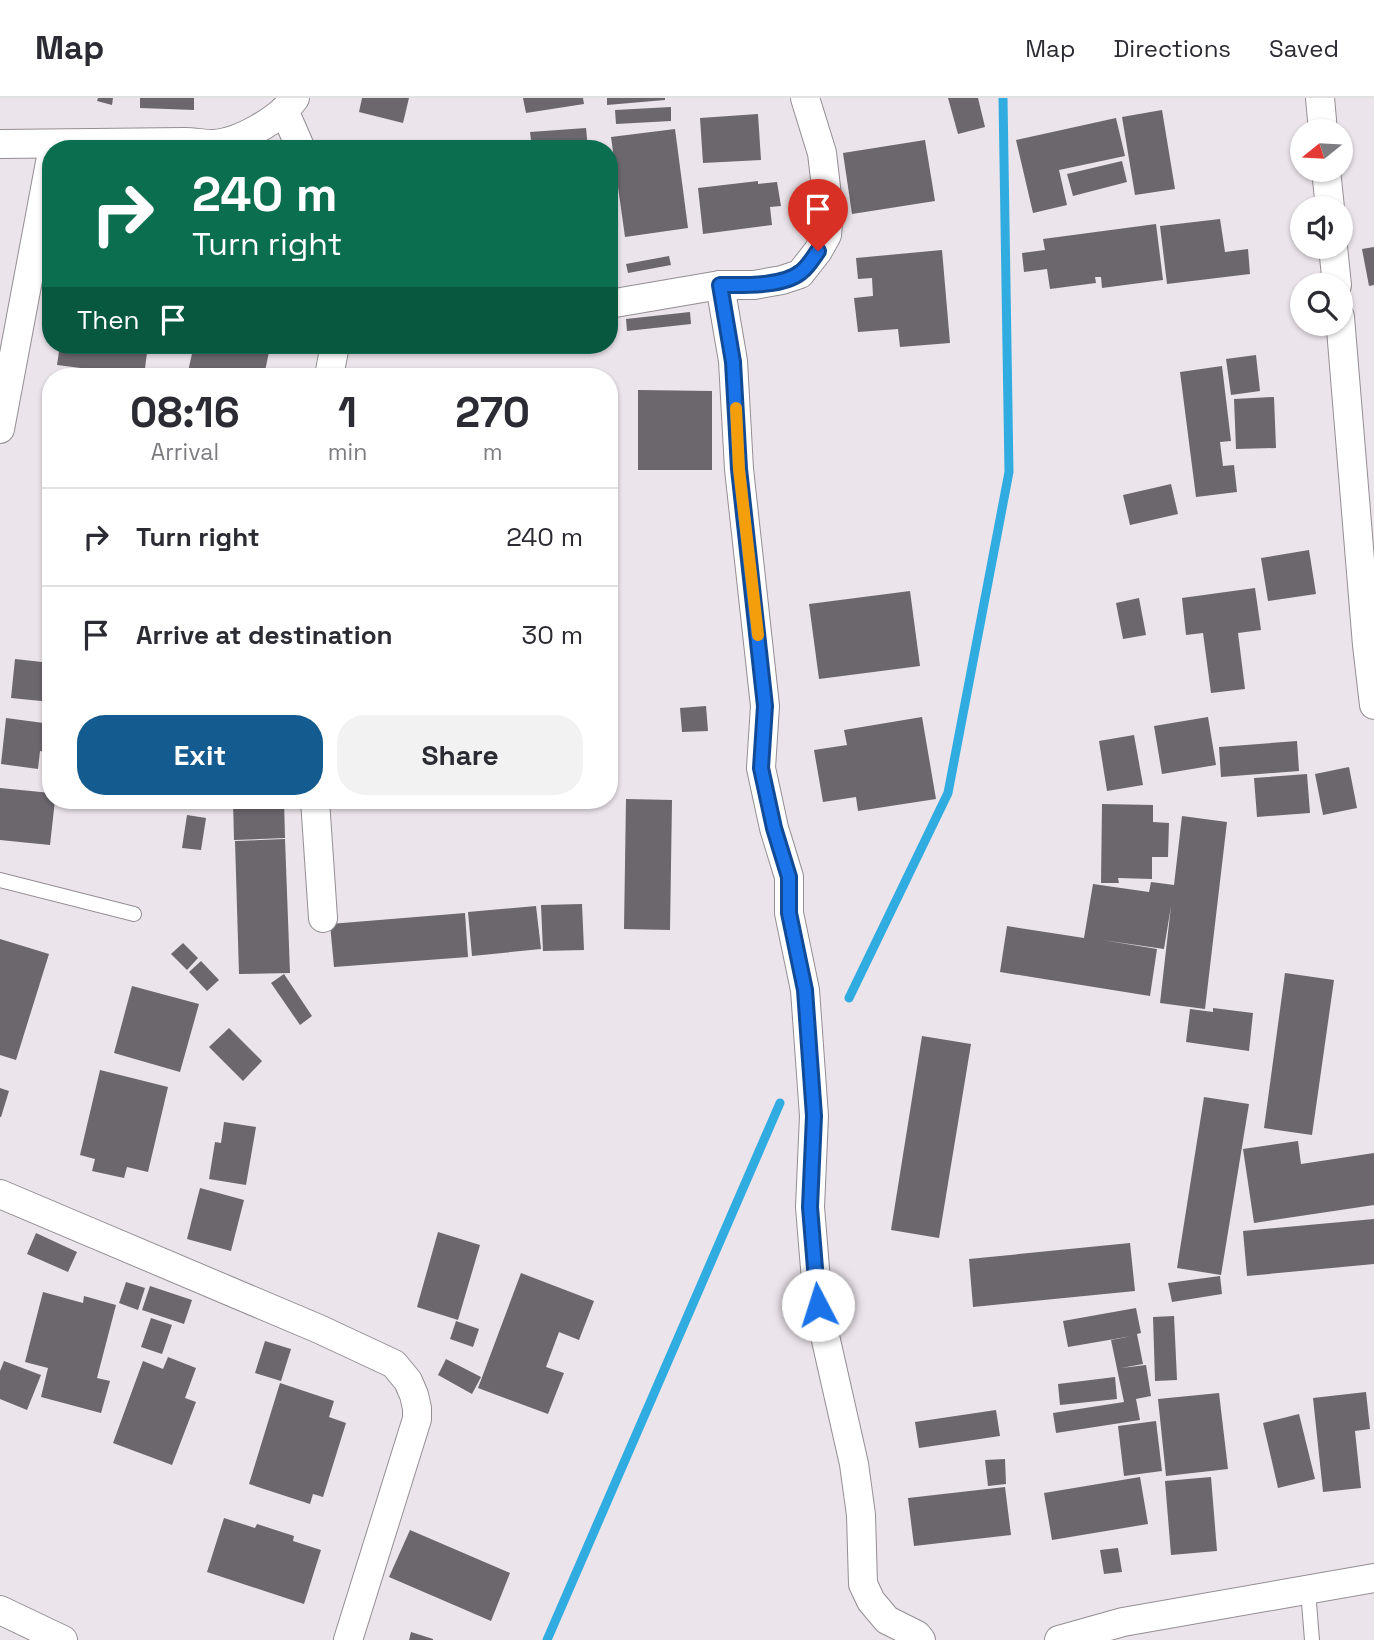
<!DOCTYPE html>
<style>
body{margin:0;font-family:"Space Grotesk",sans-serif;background:#f2f2f3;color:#2b2b33;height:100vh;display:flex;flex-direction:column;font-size:26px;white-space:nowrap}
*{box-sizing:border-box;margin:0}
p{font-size:23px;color:#7c7c81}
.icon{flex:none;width:38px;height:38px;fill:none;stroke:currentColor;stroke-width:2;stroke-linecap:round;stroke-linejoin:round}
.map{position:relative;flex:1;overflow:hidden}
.drawer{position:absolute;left:42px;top:270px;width:576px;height:441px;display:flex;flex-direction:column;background:#fff;border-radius:28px;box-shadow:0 2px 5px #0004}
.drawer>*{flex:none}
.banner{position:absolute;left:42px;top:42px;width:576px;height:214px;border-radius:28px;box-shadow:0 2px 5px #0004;background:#0b6e4f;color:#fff;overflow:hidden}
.needle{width:46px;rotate:252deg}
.controls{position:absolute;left:1290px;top:21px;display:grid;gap:14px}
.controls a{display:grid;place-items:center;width:63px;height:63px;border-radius:50%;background:#fff;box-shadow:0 2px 5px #0004;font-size:35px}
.pin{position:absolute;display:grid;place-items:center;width:60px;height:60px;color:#fff;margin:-72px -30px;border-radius:50% 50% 50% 0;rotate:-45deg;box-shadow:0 0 7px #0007}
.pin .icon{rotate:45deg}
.me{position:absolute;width:77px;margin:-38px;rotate:355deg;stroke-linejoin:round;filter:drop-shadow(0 0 5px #0008)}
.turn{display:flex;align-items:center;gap:24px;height:147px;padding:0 35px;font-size:32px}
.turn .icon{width:91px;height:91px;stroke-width:2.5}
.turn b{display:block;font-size:49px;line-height:60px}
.then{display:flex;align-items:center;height:66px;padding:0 35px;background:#0003;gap:14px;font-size:26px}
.eta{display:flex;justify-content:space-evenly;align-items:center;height:119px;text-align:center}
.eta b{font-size:42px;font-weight:800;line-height:49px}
.primary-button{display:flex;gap:14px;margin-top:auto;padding:14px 35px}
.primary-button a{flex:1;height:80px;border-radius:28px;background:#145c90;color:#fff;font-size:28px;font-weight:800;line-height:80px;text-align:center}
.primary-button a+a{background:#f2f2f3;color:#2b2b33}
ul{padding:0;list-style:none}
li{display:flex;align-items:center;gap:21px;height:98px;padding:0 35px;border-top:2px solid #e1e1e2}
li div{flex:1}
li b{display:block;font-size:26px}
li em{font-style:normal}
header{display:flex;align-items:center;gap:42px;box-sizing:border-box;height:98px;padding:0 35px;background:#fff;border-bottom:2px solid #e1e1e2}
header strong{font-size:33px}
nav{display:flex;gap:38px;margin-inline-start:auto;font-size:24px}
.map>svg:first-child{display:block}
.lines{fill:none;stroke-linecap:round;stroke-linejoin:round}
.stream{stroke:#31ace1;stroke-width:9}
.building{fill:#6c676c}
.lane-casing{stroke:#948e93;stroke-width:16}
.street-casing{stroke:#948e93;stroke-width:30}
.lane{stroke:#fff;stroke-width:14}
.street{stroke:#fff;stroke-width:28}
.route-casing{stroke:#114b97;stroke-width:18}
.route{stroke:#1a73e8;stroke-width:12}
.slow{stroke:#f59e0b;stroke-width:12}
</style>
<header>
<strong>Map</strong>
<nav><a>Map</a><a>Directions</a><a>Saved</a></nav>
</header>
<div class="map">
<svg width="1374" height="1542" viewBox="0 0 1374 1542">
<rect width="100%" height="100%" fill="#ebe4ea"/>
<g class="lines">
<g class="stream">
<polyline points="849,900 948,695 1009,374 1003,0"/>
<polyline points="547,1542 780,1005"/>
</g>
</g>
<g class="building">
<polygon points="98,0 113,0 112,7 97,3"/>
<polygon points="140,0 194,0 194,12 140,10"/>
<polygon points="362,0 409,0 403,25 359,14"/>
<polygon points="523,0 583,0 584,6 526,15"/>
<polygon points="607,0 665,0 665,2 607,7"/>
<polygon points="948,0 978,0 985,29 958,36"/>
<polygon points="671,9 671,23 616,26 615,12"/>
<polygon points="1162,12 1175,91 1135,97 1122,19"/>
<polygon points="758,16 761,62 703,65 700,20"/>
<polygon points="1116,20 1125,58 1059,72 1067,107 1033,115 1016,42"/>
<polygon points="586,30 588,51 532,51 530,34"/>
<polygon points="675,31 688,130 625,139 611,39"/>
<polygon points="925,42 935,103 852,116 843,55"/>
<polygon points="1122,63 1127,84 1073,98 1067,76"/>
<polygon points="758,83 758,86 777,84 781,108 770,109 772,127 703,136 698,90"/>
<polygon points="1220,121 1225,154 1248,151 1250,176 1167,186 1160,128"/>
<polygon points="1156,126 1163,182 1102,190 1101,179 1095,179 1096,185 1050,191 1047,171 1024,174 1022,155 1045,152 1043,141"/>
<polygon points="1374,149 1374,187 1369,188 1362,151"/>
<polygon points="942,152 950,245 900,249 898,231 858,234 854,200 873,198 872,180 858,181 856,160"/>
<polygon points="669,158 671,167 628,175 626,166"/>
<polygon points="690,214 691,226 627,233 626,221"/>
<polygon points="60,247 148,247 144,278 57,267"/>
<polygon points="194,247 259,247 270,249 264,278 187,278"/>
<polygon points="1256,257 1260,293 1231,297 1226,261"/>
<polygon points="1222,268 1231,343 1220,344 1223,368 1234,367 1237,394 1196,399 1180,274"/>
<polygon points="638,292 712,293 712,372 638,372"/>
<polygon points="1274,299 1276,350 1236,351 1234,301"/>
<polygon points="49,351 51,351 51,394 44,393"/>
<polygon points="1171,386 1178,416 1130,427 1123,397"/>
<polygon points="1309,452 1316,496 1268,503 1261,460"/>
<polygon points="1255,490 1261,532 1238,535 1245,591 1211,595 1203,535 1186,537 1182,500"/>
<polygon points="910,493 920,568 819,581 809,506"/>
<polygon points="1139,500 1146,537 1123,541 1116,505"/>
<polygon points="15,561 51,565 51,604 11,600"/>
<polygon points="706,608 708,633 682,634 680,610"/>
<polygon points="922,619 936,701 858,713 856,699 823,704 814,652 847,647 844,632"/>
<polygon points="1208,619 1216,667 1162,676 1154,628"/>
<polygon points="6,620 51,626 51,655 40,653 38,671 1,666"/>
<polygon points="1134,637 1143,687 1107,693 1099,643"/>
<polygon points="1297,643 1299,673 1221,679 1219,649"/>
<polygon points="1349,669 1357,710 1323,717 1315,676"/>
<polygon points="1307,676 1310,715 1257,719 1254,680"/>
<polygon points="0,690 51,695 51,702 55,702 50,747 0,742"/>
<polygon points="626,701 672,702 670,832 624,831"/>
<polygon points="233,702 284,702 285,740 234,742"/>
<polygon points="1102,706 1153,707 1153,724 1169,725 1168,759 1152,759 1152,781 1118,780 1119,785 1101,785"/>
<polygon points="187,717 206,720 201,752 182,750"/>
<polygon points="1182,718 1227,724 1205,911 1160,905 1171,808 1164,851 1102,842 1157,851 1150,898 1000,874 1007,828 1084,840 1093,786 1149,794 1151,784 1174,787"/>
<polygon points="285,741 290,875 239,876 235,743"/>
<polygon points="582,806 584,852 543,853 541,807"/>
<polygon points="536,808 541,851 472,858 468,814"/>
<polygon points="465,815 468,859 334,869 330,826"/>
<polygon points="0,841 49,856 16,962 0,957"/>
<polygon points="183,845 198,860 187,872 171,856"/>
<polygon points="201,863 219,882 207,893 189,874"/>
<polygon points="1285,875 1334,882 1312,1037 1264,1030"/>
<polygon points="284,876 312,918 300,927 271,885"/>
<polygon points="132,888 199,906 180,974 114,955"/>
<polygon points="1213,910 1253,915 1249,953 1186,944 1190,911 1213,914"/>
<polygon points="229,930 262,963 243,983 209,949"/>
<polygon points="922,938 971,946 939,1140 891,1132"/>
<polygon points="100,972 168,989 148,1074 127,1069 124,1080 92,1073 95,1061 80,1057"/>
<polygon points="0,990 9,993 1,1019 0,1019"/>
<polygon points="1204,999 1249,1006 1221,1177 1177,1170"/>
<polygon points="224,1024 256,1029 246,1087 209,1081 215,1044 221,1045"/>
<polygon points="1298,1043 1301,1066 1374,1055 1374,1107 1254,1125 1243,1051"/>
<polygon points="200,1090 244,1102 231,1153 187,1141"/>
<polygon points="1374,1121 1374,1166 1247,1178 1243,1133"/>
<polygon points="438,1134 480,1147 458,1222 417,1209"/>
<polygon points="36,1135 77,1154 68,1174 27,1156"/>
<polygon points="1130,1145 1135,1193 973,1209 969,1161"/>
<polygon points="521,1175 594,1203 579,1242 559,1234 546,1269 564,1275 548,1316 478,1290"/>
<polygon points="1220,1178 1222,1196 1172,1204 1168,1185"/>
<polygon points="126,1184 145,1190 138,1212 119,1205"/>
<polygon points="150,1188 192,1202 184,1226 142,1212"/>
<polygon points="43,1194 83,1205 84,1198 116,1207 97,1280 110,1283 101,1315 41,1299 48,1270 25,1264"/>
<polygon points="1136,1210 1141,1235 1137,1236 1143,1266 1121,1270 1146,1267 1151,1298 1136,1301 1140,1322 1056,1335 1053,1315 1124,1304 1111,1242 1132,1238 1068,1249 1063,1223"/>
<polygon points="1174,1218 1177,1282 1155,1283 1153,1219"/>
<polygon points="151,1220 172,1227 162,1256 141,1249"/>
<polygon points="456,1223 479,1231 473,1249 450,1241"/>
<polygon points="265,1243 291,1251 281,1283 255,1275"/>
<polygon points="168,1259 196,1270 185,1300 196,1304 172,1367 113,1345 143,1263 163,1271"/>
<polygon points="446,1261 481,1279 472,1296 438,1277"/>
<polygon points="4,1263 41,1277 27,1312 0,1301 0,1273"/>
<polygon points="1115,1279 1117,1301 1060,1307 1058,1286"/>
<polygon points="280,1285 334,1303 329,1319 346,1325 323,1399 313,1396 310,1406 249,1386"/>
<polygon points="1366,1294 1370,1331 1355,1333 1361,1390 1323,1394 1313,1300"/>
<polygon points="1219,1295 1228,1371 1166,1378 1158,1301"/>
<polygon points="996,1312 1000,1338 919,1350 915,1324"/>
<polygon points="1299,1316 1315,1381 1278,1390 1263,1325"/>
<polygon points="1156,1323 1162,1373 1124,1378 1118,1328"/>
<polygon points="1005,1361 1006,1386 988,1388 985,1362"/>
<polygon points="1140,1379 1148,1426 1052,1442 1044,1395"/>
<polygon points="1211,1379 1217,1453 1171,1457 1165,1383"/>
<polygon points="1005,1389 1011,1437 914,1448 908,1400"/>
<polygon points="224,1420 255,1430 257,1426 294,1438 293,1443 321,1452 304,1506 207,1474"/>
<polygon points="410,1432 510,1475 491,1523 389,1479"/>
<polygon points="1118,1450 1122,1474 1104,1476 1100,1452"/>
<polygon points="411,1534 433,1541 433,1542 409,1542"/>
</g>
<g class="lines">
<defs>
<g id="lane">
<polyline points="0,782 134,816"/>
<polyline points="1308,1492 1312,1542"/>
</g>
<g id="street">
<polyline points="1320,0 1323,33"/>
<polyline points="284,12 301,51"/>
<path d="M0,46L185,44C195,44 204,46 213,46C239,45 280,21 295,0"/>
<polyline points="1326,72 1330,110"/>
<polyline points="1333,149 1337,187"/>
<polyline points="720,187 733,263 739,371 765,608 761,670 774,730 789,779 789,815 805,892 814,1018 810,1109 818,1207 854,1366 861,1417 863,1486 871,1503 887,1522 917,1537 921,1542"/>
<polyline points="609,206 720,187 754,187 782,182 800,176 818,153 827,137 829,115 822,55 805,0"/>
<polyline points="1340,219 1367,547 1374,607"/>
<polyline points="329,278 335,247"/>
<polyline points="0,331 51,59"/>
<polyline points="315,702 323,820"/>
<polyline points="0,1096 319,1231 394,1266 408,1283 414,1297 417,1310 417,1321 348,1542"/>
<polyline points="0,1512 63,1542"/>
<polyline points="1059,1542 1123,1524 1374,1480"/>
</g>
</defs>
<use href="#lane" class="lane-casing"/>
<use href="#street" class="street-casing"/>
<use href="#lane" class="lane"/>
<use href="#street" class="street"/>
</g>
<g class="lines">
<defs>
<path id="route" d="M818,1207L810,1109L814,1018L805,892L789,815V779L774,730L761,670L765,608L739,371L733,264L720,187C742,187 783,189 801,174C808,169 813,160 818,153"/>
</defs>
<use href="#route" class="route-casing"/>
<use href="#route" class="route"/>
<polyline class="slow" points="736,310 739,371 758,537"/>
</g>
</svg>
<div class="controls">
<a><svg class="needle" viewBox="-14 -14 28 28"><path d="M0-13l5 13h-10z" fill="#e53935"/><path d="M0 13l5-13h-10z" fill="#7c7c81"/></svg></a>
<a><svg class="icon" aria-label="sound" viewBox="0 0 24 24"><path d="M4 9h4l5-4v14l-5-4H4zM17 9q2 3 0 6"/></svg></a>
<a><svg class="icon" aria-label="search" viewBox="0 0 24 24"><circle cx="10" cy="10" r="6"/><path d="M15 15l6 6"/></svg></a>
</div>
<div class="pin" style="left:818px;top:153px;background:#d93025"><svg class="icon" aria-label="arrive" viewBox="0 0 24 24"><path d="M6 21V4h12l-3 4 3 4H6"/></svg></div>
<svg class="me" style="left:818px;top:1207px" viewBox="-20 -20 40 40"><circle r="19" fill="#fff"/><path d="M0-13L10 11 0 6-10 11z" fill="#1a73e8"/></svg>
<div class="banner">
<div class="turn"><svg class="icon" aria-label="right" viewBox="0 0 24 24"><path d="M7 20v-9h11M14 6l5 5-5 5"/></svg><div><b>240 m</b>Turn right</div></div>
<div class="then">Then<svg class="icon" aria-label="arrive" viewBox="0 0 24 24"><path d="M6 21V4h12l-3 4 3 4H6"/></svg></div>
</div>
<section class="drawer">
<div class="eta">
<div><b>08:16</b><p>Arrival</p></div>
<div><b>1</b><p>min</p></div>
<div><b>270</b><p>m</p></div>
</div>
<ul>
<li><svg class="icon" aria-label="right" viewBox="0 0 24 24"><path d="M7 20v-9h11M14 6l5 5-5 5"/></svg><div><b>Turn right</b></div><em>240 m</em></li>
<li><svg class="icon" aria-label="arrive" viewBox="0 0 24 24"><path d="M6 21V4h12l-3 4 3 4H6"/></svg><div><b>Arrive at destination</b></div><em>30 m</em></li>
</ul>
<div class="primary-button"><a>Exit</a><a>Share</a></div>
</section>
</div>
